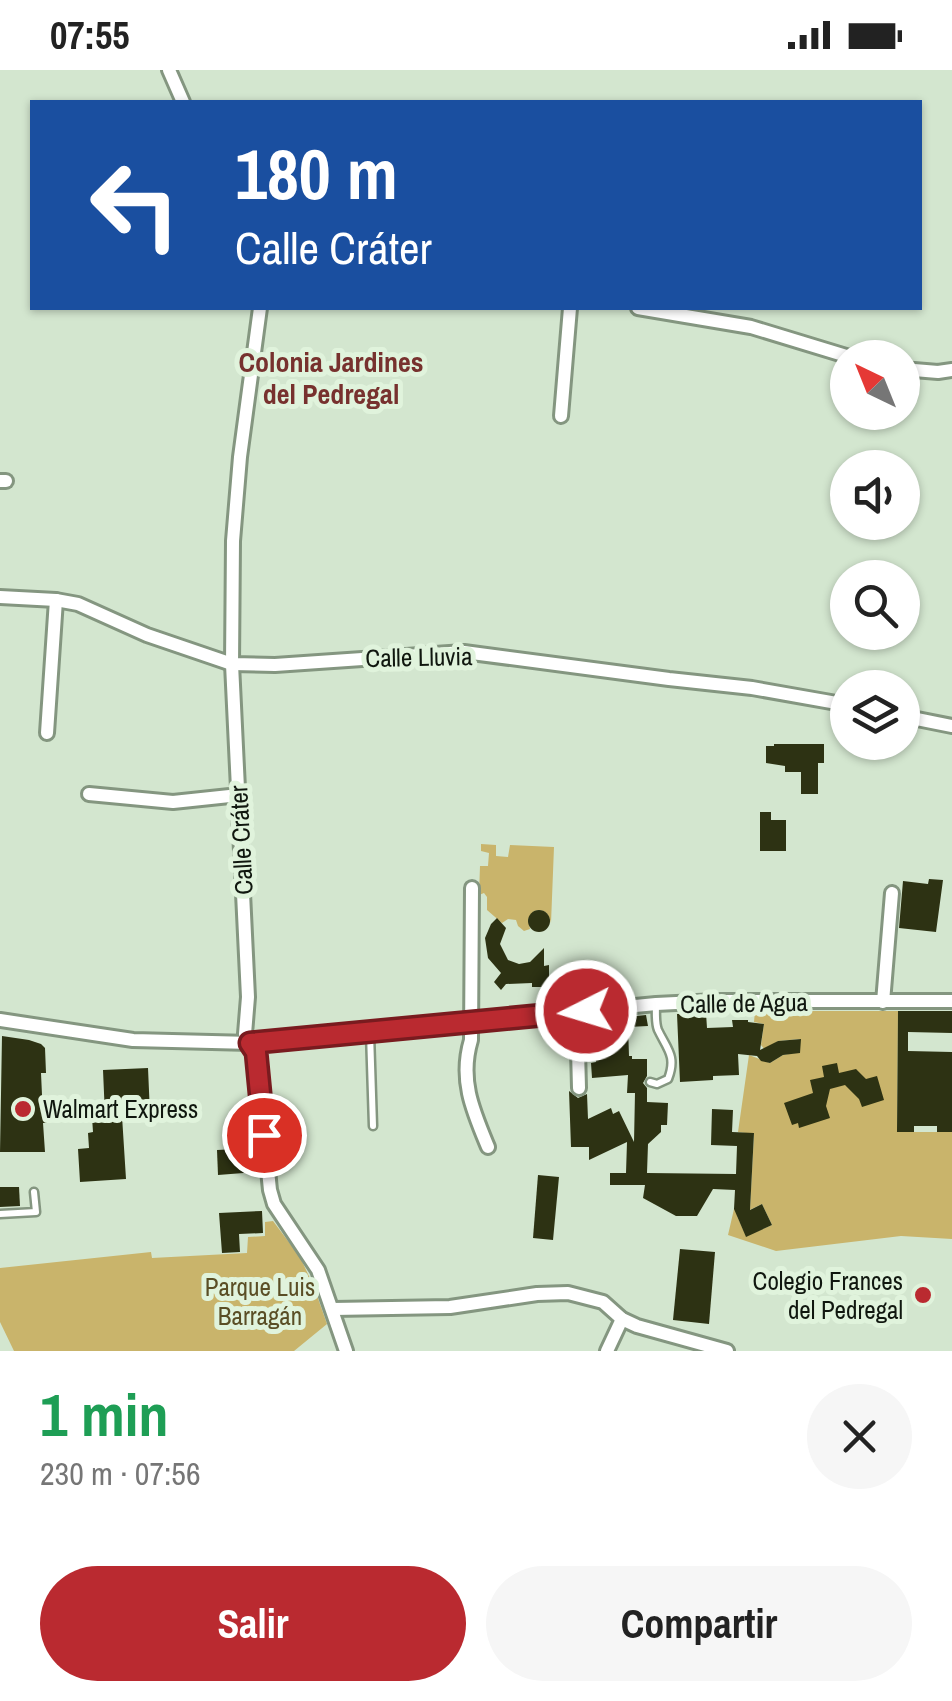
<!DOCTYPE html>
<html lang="es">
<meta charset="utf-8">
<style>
body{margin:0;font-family:"Archivo Narrow",sans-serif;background:#f6f6f6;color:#222;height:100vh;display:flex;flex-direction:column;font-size:38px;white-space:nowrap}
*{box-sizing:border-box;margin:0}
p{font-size:32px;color:#767676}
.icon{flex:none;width:55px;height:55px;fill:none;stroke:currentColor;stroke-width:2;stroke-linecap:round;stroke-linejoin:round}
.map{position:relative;height:1281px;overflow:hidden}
.panel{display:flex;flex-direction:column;background:#fff;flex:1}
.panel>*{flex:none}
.hud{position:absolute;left:30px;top:30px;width:892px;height:210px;border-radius:0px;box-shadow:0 2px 8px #0004;background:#1a4fa0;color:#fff;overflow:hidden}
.needle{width:65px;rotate:317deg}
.fabs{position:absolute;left:830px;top:270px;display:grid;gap:20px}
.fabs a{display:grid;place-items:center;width:90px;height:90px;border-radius:50%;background:#fff;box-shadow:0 2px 8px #0004;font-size:50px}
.pin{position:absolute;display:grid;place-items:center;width:85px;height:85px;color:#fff;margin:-42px;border:5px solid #fff;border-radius:50%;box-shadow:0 2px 10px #0007}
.me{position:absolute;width:110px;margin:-55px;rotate:265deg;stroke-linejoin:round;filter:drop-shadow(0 0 8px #0008)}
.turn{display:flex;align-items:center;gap:35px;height:210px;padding:0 40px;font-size:45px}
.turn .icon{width:130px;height:130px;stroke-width:2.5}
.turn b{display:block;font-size:70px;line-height:85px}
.round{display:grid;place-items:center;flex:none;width:105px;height:105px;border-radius:52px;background:#f6f6f6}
.headline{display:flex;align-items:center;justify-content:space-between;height:170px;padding:0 40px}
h1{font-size:60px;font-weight:700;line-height:75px;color:#1e9e55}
.button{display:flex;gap:20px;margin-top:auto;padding:20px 40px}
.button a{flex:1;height:115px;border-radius:60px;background:#ba2a30;color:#fff;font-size:40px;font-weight:700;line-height:115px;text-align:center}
.button a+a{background:#f6f6f6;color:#222}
.status{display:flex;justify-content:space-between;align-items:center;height:70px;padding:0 50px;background:#fff;direction:ltr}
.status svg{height:28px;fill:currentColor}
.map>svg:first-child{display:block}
.green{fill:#c9b46b;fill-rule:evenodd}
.building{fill:#2d3213}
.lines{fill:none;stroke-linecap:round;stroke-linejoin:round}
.service-casing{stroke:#849680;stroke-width:11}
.minor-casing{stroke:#849680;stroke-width:18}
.service{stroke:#fff;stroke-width:6}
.minor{stroke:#fff;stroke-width:12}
.route-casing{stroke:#791b1f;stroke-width:25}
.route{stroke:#ba2a30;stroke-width:18}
.poi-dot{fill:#ba2a30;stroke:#e0f3dc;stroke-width:4}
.labels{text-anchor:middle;stroke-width:10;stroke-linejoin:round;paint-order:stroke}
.street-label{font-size:25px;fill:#10170f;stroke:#e0f3dc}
.poi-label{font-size:25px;fill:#10170f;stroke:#e0f3dc;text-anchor:start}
.park-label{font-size:25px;fill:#5a4e25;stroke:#e0f3dc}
.neighbourhood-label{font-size:28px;font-weight:bold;fill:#77312e;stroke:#e0f3dc}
</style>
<div class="status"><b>07:55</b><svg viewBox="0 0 49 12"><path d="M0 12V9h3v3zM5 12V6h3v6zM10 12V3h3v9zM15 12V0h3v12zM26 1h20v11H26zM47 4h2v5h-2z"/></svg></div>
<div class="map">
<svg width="952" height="1281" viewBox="0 0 952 1281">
<rect width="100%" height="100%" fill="#d3e6cf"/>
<g class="green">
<path d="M481,774L496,775V786L508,787L510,775L554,777L551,853C549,844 545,838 534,841L528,849L530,859L524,861L518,856L516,850L508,849L502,853L487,840V827L484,823L479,825L480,796H488L489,783L481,781Z"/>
<path d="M755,941H898L897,1062H952V1169L901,1166L776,1181L728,1165L734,1139H750L754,1064L738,1062L749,985L770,993L783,985L800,982V969L778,971L765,980L761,975L764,954L754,952ZM762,1134L772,1155L746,1166L737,1146Z"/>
<polygon points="273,1151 300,1187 314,1217 327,1254 294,1281 14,1281 0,1252 0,1198 151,1182 152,1188 247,1183 248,1167 265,1166 265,1152"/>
</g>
<g class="building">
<polygon points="774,674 824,674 824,693 818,693 818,724 801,724 801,702 785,702 785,696 766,693 766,676 774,676"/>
<polygon points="760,742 771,742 771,750 786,750 786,781 760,781"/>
<polygon points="929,809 943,810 936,862 899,858 903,811 928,814"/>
<circle cx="539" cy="851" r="11"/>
<polygon points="497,848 506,858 500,874 508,890 519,894 530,892 544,878 544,896 549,895 549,917 532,917 532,913 506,914 501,920 494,912 501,903 488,888 485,868 491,854"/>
<polygon points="898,941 952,941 952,963 908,962 908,981 952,982 952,1062 937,1062 937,1056 914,1056 914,1062 897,1062"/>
<polygon points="706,943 707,958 733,957 732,950 748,950 748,952 764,954 760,980 778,971 801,969 800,983 783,985 770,993 761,991 757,986 738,984 739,1005 713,1006 713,1010 680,1012 677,944"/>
<polygon points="646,945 648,956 628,957 629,986 632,986 632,989 647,989 647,1006 643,1013 647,1018 647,1032 668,1033 667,1055 661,1055 661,1062 648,1074 647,1103 736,1104 737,1076 711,1075 712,1039 733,1040 732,1062 754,1063 750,1140 762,1134 772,1155 746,1167 734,1139 735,1120 713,1119 697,1146 676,1146 643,1128 645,1115 610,1115 610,1103 626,1103 627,1072 589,1090 589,1077 571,1077 569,1021 578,1028 587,1024 588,1049 611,1038 613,1044 619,1041 634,1072 635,1023 627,1023 628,1005 592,1008 591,993 596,992 592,959 617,957 618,948"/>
<polygon points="2,966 29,970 41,974 45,978 46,1003 41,1003 42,1025 46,1025 47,1053 43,1053 45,1082 0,1082"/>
<polygon points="837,993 839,1003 856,999 866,1009 877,1006 884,1030 862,1037 859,1029 845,1015 830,1019 826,1036 830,1048 799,1058 798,1053 792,1055 784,1033 813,1023 810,1010 824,1007 822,996"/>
<polygon points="148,998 150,1044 122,1046 126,1109 80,1112 78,1079 89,1078 88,1063 93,1062 92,1047 105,1046 103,1000"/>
<polygon points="256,1078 257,1102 218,1105 217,1080"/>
<polygon points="538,1105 559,1107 553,1170 533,1168"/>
<polygon points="0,1117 19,1117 20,1136 0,1137"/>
<polygon points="262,1141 263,1163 239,1164 240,1182 222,1183 219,1143"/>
<polygon points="680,1179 715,1182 709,1254 673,1250"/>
</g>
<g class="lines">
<defs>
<g id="service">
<polyline points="370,963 373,1056"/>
<path d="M650,1012L657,1014L668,1009C677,986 667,979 658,960C655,953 656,942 656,934"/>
<polyline points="0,1144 36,1142 34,1122"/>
</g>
<g id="minor">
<polyline points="169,0 183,32"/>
<polyline points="260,238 240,387 233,471 232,594 248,927 245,964 256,981 270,1120 274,1134 318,1200 346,1281"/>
<polyline points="638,238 751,257 853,288"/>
<polyline points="902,299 938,302 952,300"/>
<polyline points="561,346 570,238"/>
<polyline points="0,411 6,411"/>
<polyline points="0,527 56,530 78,534 147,565 232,594 275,595 464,582 669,609 752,618 848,635"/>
<polyline points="902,646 952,656"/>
<polyline points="47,663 56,530"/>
<polyline points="89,724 173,732 239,725"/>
<path d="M472,818L471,970C459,1010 473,1041 488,1077"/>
<polyline points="883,932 892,823"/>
<polyline points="577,941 579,1018"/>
<polyline points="0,950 133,970 251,973 656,934 717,931 952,931"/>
<polyline points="333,1239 450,1237 537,1224 568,1223 603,1232 622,1249 637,1256 727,1281"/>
<polyline points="607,1281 622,1249"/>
</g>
</defs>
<use href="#service" class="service-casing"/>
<use href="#minor" class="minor-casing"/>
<use href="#service" class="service"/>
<use href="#minor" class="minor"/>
</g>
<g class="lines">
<defs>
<polyline id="route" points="264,1065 256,982 250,973 586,941"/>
</defs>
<use href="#route" class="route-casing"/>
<use href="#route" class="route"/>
</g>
<g class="poi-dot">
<circle cx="23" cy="1039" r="10"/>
<circle cx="923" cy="1225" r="10"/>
</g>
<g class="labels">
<g class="street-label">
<text transform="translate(419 587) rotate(-1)" y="9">Calle Lluvia</text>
<text transform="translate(241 770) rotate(-93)" y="9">Calle Cráter</text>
<text transform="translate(744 933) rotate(-1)" y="9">Calle de Agua</text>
</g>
<g class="poi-label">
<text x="43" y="1048">Walmart Express</text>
<text x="903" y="1220" text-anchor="end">Colegio Frances<tspan x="903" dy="29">del Pedregal</tspan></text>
</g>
<g class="park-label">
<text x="260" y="1226">Parque Luis<tspan x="260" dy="29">Barragán</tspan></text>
</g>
<g class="neighbourhood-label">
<text x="331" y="302">Colonia Jardines<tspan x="331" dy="32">del Pedregal</tspan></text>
</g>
</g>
</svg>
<div class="fabs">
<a><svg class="needle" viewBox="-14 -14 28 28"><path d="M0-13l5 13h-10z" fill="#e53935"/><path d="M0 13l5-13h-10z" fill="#767676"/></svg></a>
<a><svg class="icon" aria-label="sound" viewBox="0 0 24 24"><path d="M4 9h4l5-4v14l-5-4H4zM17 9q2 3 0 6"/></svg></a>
<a><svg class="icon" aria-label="search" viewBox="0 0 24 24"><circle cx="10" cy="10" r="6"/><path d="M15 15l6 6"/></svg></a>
<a><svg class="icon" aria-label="layers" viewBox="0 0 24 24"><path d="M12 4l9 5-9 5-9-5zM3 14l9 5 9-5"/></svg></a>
</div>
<div class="pin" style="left:264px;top:1065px;background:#d93025"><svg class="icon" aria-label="arrive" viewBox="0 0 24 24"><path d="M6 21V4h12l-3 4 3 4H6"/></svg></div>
<svg class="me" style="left:586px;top:941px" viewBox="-20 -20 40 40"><circle r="17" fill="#ba2a30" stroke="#fff" stroke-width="3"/><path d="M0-11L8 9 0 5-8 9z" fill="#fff"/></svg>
<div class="hud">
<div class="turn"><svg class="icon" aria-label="left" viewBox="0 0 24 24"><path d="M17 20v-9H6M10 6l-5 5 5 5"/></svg><div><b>180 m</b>Calle Cráter</div></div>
</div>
</div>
<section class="panel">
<div class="headline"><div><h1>1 min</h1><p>230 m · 07:56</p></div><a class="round"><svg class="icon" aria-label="close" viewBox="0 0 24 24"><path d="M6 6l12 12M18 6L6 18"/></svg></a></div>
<div class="button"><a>Salir</a><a>Compartir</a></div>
</section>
